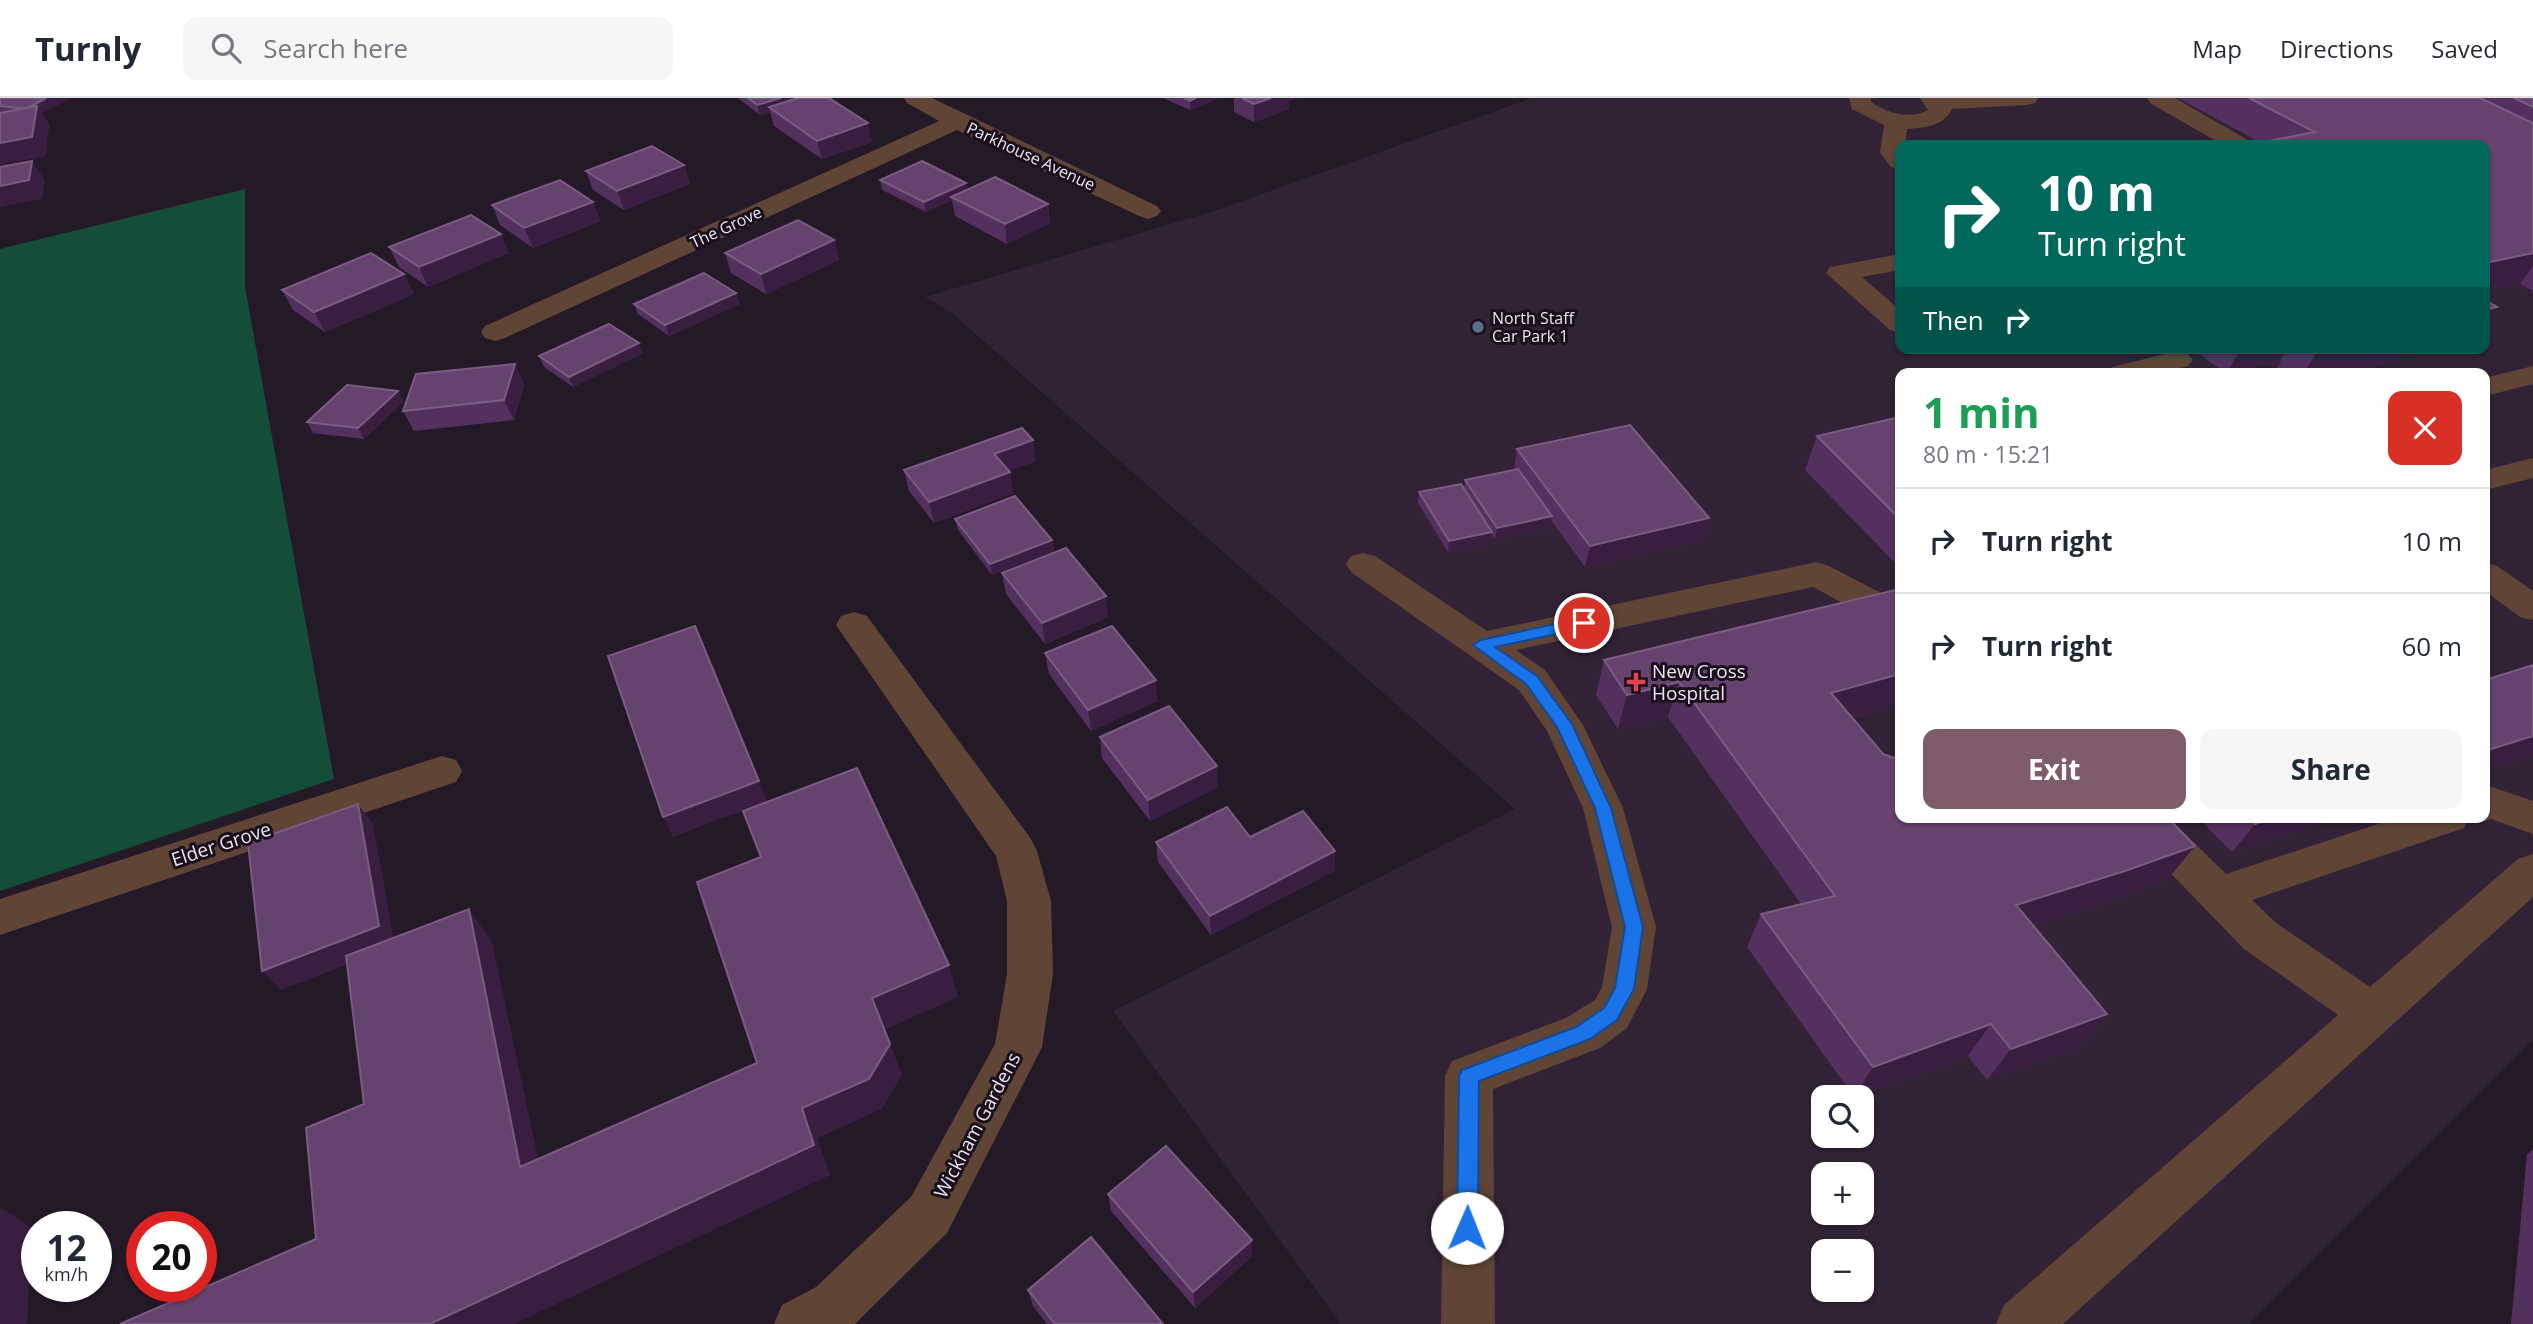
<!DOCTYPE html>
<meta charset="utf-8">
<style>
body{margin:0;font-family:"Open Sans",sans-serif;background:#f6f6f7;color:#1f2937;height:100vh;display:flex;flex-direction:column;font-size:26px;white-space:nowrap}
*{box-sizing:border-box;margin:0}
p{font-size:23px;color:#747a83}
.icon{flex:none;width:38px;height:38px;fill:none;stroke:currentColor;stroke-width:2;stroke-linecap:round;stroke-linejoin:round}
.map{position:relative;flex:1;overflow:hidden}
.details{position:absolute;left:1895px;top:270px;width:595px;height:455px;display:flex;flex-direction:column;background:#fff;border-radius:14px;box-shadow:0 2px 5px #0004}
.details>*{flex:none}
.guide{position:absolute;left:1895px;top:42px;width:595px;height:214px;border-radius:14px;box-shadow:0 2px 5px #0004;background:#00695c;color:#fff;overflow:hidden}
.buttons{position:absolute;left:1811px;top:987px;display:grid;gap:14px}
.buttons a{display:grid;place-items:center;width:63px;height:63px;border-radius:14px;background:#fff;box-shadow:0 2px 5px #0004;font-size:35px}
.speed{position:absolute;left:21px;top:1113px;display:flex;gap:14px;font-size:35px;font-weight:700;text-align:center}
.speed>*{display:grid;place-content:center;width:91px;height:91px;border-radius:50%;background:#fff;box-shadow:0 2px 5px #0004;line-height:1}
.speed small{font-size:18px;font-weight:400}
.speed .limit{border:10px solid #d22;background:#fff;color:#111}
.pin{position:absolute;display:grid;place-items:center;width:60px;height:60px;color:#fff;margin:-30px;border:4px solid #fff;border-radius:50%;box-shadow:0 2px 7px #0007}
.me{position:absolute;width:77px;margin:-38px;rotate:1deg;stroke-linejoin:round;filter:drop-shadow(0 0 5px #0008)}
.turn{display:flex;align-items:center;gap:24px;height:147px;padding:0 28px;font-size:32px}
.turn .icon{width:91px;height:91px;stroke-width:2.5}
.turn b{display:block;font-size:49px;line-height:60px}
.then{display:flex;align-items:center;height:66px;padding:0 28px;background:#0003;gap:14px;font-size:26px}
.round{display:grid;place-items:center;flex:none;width:74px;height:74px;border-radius:14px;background:#f6f6f7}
.headline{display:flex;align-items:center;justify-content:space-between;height:119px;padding:0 28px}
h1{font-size:42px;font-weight:700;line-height:52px;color:#1e9e55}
.button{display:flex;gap:14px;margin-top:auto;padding:14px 28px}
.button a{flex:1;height:80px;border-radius:14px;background:#7e5c6b;color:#fff;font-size:28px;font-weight:700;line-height:80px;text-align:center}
.button a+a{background:#f6f6f7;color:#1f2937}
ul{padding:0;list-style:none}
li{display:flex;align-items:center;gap:21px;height:105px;padding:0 28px;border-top:2px solid #e0e1e3}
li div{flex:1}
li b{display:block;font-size:26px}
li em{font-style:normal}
header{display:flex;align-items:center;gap:42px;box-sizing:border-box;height:98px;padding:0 35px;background:#fff;border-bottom:2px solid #e0e1e3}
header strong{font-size:33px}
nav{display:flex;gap:38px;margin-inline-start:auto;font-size:24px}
.search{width:490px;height:63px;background:#f6f6f7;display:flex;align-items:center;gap:18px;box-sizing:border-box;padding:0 24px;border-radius:14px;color:#747a83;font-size:26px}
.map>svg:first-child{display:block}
.built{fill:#312235;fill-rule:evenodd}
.green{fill:#154e38}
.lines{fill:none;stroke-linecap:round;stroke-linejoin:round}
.minor{fill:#604537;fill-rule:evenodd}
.wall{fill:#54305f}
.shaded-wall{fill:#3a1e42}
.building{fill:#65436e;stroke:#7a5c82;stroke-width:2}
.route{fill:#1a73e8;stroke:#114b97;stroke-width:2}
.service-dot{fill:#5c6f8a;stroke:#1a101d;stroke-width:2.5}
.health-dot{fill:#e0444e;stroke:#1a101d;stroke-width:2.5}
.labels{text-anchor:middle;stroke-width:6;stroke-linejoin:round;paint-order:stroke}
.far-street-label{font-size:16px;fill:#ebe4ee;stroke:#1a101d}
.far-poi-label{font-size:16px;fill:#ebe4ee;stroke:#1a101d;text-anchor:start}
.poi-label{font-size:19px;fill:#ebe4ee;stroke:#1a101d;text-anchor:start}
.street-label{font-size:19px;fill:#ebe4ee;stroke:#1a101d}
</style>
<header>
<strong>Turnly</strong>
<div class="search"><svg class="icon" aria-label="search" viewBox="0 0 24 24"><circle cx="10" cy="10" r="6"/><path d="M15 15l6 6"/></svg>Search here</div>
<nav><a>Map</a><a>Directions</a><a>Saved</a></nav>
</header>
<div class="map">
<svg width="2533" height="1226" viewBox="0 0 2533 1226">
<rect width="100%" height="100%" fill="#241927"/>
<path class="built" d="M1532,0H2533V942L2249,1226H1341L1113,913L1515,711L953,216L925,199L1214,113ZM1900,47H2485V250H1900ZM1900,275H2485V719H1900ZM1824,999H1862V1038H1824ZM1824,1076H1862V1115H1824ZM1824,1153H1862V1192H1824Z"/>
<polygon class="green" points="245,91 245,189 334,681 0,793 0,151"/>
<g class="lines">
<g class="minor">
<polygon points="904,0 932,0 1157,108 1161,113 1157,118 1148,121 1139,118 957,32 505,240 495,243 485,240 481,234 485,228 939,23 907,5"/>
<path d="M1849,0H1871V4C1888,15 1909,22 1928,12L1920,0H2038L2035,5L2027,7L1952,11C1944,28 1924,30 1907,31L1905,47H1900V71L1891,69L1880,55L1884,27L1852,11Z"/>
<polygon points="2147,0 2175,0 2246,41 2250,46 2223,47 2150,5"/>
<polygon points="1900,156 1900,172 1862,179 1900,212 1900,235 1890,232 1826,175 1830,169"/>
<polygon points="2178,253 2188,256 2193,262 2188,268 2162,275 2108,275 2112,269"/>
<polygon points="2533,268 2533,286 2485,298 2485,280"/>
<polygon points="2533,360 2533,380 2485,392 2485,372"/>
<polygon points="1363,455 1375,458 1487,533 1817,464 1829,468 1900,505 1900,532 1887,529 1813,489 1516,552 1545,572 1583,627 1623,710 1656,829 1647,891 1627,930 1600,950 1493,991 1495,1226 1441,1226 1445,978 1452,963 1566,920 1595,902 1602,889 1612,829 1583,710 1547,633 1519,592 1351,474 1346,466 1351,458"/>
<polygon points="2485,464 2497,468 2533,493 2533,522 2520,519 2485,493"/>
<polygon points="854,514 867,518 1031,741 1037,753 1051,803 1053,876 1042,949 947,1135 855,1226 774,1226 782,1207 816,1189 911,1099 995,946 1007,876 1007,803 996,758 836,527 841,518"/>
<polygon points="442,658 456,662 462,673 456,684 0,837 0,801"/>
<polygon points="2492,689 2533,703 2533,736 2491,721 2485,723 2474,719 2485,719 2485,691"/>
<polygon points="2122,719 2168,719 2226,776 2399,719 2469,719 2464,730 2252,802 2276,825 2370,889 2518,761 2533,756 2533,799 2063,1226 1996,1226 2004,1207 2338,917 2244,851 2127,730"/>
</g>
</g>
<g class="wall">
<polygon points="0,0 70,0 42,15 49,27 45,58 0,66"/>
<polygon points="738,0 829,0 872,44 822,61 774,28 770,14 760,17"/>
<polygon points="1163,0 1219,0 1190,12"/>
<polygon points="1234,0 1298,0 1289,3 1289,11 1254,24 1234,14"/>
<polygon points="2178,0 2533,0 2533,193 2520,186"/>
<polygon points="684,67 690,86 624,112 593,92 586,73"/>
<polygon points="880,82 967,91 1048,106 1050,125 1007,146 955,118 952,102 926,114 882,92"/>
<polygon points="593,104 600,123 533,150 500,127 492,107"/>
<polygon points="834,142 839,162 766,196 731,175 725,155"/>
<polygon points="389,149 509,155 428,189 399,169"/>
<polygon points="282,192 414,196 325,234 293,212"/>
<polygon points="634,206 740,206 669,238 638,216"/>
<polygon points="2190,250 2405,250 2396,263 2342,275 2284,275 2277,270 2281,264 2280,263 2226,275"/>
<polygon points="2411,250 2440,250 2419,255"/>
<polygon points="643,255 573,289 544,269 539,258"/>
<polygon points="515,266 524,287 514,322 414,333 403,313"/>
<polygon points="398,293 403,304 364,341 313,335 307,324"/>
<polygon points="1900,319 1900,470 1805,372 1817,338"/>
<polygon points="1517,351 1709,420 1703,441 1585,469 1551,422 1550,429 1495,441 1492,436 1491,445 1448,454 1418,405 1419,394 1464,390 1465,382 1514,372"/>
<polygon points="1036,363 1008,373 1010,374 1013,395 934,425 909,393 904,372"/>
<polygon points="955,421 1052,442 1054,453 992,477 958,432"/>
<polygon points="1002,475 1108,519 1045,546 1006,496"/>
<polygon points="1900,492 1900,605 1852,620 1883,656 2168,781 2100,806 2033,827 2107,916 2081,947 1987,982 1968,958 1854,999 1747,849 1761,816 1801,806 1668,619 1618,631 1596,597 1604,562"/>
<polygon points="1045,555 1157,603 1091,633 1049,576"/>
<polygon points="1100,639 1218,689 1150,723 1102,660"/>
<polygon points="2197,719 2341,719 2232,754"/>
<polygon points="1156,744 1335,753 1334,773 1211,837 1158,764"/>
<polygon points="2533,1052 2533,1226 2511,1226 2527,1056"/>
<polygon points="1108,1096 1252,1142 1252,1158 1195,1210 1111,1113"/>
<polygon points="1028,1192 1163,1226 1047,1226 1033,1208"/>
</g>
<g class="shaded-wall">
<polygon points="46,0 70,0 42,15 49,27 45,58 0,66 0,45 26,11"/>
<polygon points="781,0 808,0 769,9 770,14 760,17 757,7"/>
<polygon points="1196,0 1219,0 1190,12 1190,3"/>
<polygon points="1271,0 1298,0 1289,3 1289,11 1254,24 1254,6"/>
<polygon points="868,25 872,44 822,61 817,43"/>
<polygon points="32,63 45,82 42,101 0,109 0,88"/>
<polygon points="684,67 690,86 624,112 617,93"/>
<polygon points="966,85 968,95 951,99 952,102 926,114 924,104"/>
<polygon points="593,104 600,123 533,150 524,130"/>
<polygon points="1048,106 1050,125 1007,146 1005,126"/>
<polygon points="501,136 509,155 428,189 419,169"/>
<polygon points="834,142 839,162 766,196 761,176"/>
<polygon points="2533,155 2533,168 2520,186 2485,193 2485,165"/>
<polygon points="404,176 414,196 325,234 314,214"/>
<polygon points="736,195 740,206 669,238 665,227"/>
<polygon points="2497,209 2485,226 2485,212"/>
<polygon points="639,245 643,255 573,289 569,279"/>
<polygon points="2241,250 2287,250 2280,263 2227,275"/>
<polygon points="2321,250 2405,250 2396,263 2342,275 2304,275 2319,251"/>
<polygon points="2423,250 2440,250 2419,255"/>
<polygon points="515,266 524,287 514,322 504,302"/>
<polygon points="398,293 403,304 364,341 358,330"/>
<polygon points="1033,342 1036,363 998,377 994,356"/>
<polygon points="1010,374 1013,395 934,425 929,404"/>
<polygon points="1552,418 1550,429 1495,441 1497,430"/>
<polygon points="1709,420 1703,441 1585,469 1590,448"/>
<polygon points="1492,434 1491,445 1448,454 1449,443"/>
<polygon points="1052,442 1054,453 992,477 990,466"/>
<polygon points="1106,498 1108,519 1045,546 1042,525"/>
<polygon points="1900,576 1900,605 1817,630 1831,595"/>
<polygon points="1156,582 1157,603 1091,633 1088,612"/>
<polygon points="1679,584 1668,619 1618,631 1627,597"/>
<polygon points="2533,638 2533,657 2485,673 2485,653"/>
<polygon points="1217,668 1218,689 1150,723 1148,702"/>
<polygon points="759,683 767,703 673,739 663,719"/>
<polygon points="358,706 373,726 395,848 281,892 262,873"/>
<polygon points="2277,719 2341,719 2232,754 2255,726"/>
<polygon points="2195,748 2168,781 2100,806 1994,840 2016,807"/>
<polygon points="1335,753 1334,773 1211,837 1210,818"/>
<polygon points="469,811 492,844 546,1098 520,1069"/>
<polygon points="949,867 958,899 884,932 872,900"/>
<polygon points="2107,916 2081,947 1987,982 2011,951"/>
<polygon points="1991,926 1968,958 1854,999 1873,969"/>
<polygon points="890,946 902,977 882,1011 817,1040 830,1077 514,1226 430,1226 802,1010"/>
<polygon points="0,1109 32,1130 27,1226 0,1226"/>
<polygon points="1252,1142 1252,1158 1195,1210 1193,1194"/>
</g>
<g class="building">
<polygon points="0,0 46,0 26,11 0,8"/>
<polygon points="748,0 781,0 757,7"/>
<polygon points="798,0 829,0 868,25 817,43 769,9"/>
<polygon points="1184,0 1196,0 1190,3"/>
<polygon points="1242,0 1271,0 1254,6"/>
<polygon points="2249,0 2480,0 2533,25 2533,155 2485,165 2485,47 2248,47 2315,34"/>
<polygon points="2514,0 2533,0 2533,9"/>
<polygon points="37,8 32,39 0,45 0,15"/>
<polygon points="652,48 684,67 617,93 586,73"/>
<polygon points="32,63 29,82 0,88 0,69"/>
<polygon points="922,63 966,85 924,104 880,82"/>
<polygon points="995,79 1048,106 1005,126 951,99"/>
<polygon points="560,82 593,104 524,130 492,107"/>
<polygon points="471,117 501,136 419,169 389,149"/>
<polygon points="798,122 834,142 761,176 725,155"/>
<polygon points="371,155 404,176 314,214 282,192"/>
<polygon points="704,175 736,195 665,227 634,206"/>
<polygon points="2485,202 2497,209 2485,212"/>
<polygon points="609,226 639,245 569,279 539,258"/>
<polygon points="515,266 504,302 403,313 416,276"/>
<polygon points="347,287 398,293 358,330 307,324"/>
<polygon points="1900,319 1900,421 1817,338"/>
<polygon points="1630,327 1709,420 1590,448 1517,351"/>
<polygon points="1022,330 1033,342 994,356 1010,374 929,404 904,372"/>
<polygon points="1518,371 1552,418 1497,430 1465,382"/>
<polygon points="1461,386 1492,434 1449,443 1419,394"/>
<polygon points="1015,398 1052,442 990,466 955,421"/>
<polygon points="1066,450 1106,498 1042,525 1002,475"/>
<polygon points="1899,491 1900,492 1900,576 1831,595 1883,656 1900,662 1900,719 2167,719 2195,748 2125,773 2016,807 2107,916 2011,951 1991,926 1873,969 1761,816 1835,798 1679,584 1627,597 1604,562"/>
<polygon points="695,528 759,683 663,719 608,558"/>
<polygon points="1112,528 1156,582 1088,612 1045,555"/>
<polygon points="2533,567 2533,638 2485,653 2485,582"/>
<polygon points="1169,608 1217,668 1148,702 1100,639"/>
<polygon points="857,670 949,867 872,900 890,946 869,981 802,1010 814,1047 430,1226 120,1226 316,1141 306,1030 364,1006 346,858 469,811 520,1069 757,965 697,784 761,759 743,713"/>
<polygon points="358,706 379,828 262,873 248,745"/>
<polygon points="1227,709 1250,739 1303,713 1335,753 1210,818 1156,744"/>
<polygon points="2248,719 2277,719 2255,726"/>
<polygon points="1166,1048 1252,1142 1193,1194 1108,1096"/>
<polygon points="1091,1139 1163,1226 1055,1226 1028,1192"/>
</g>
<polygon class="route" points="1584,520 1592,525 1590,529 1495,549 1537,578 1572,626 1611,710 1643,829 1634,891 1617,922 1590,941 1479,983 1478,1130 1475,1137 1467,1140 1460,1137 1457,1130 1459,978 1462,972 1576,929 1604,910 1615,890 1625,829 1595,710 1557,629 1526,586 1473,547 1481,542"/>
<circle class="service-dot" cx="1478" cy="229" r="7"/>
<path class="health-dot" d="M1632.5 573.5h7v7h7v7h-7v7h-7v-7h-7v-7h7z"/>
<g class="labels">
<g class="far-street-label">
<text transform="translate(1031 58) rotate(25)" y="6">Parkhouse Avenue</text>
<text transform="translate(726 129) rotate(-25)" y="6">The Grove</text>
</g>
<g class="far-poi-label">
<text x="1492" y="226">North Staff<tspan x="1492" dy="18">Car Park 1</tspan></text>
</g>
<g class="poi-label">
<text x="1652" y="580">New Cross<tspan x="1652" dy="22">Hospital</tspan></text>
</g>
<g class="street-label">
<text transform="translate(221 746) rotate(-18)" y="7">Elder Grove</text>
<text transform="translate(977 1027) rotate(-62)" y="7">Wickham Gardens</text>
</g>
</g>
</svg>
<div class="buttons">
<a><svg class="icon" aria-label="search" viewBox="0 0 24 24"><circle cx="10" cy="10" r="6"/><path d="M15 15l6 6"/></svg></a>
<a>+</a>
<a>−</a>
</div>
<div class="speed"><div>12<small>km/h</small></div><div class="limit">20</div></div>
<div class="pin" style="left:1584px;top:525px;background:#d93025"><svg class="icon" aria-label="arrive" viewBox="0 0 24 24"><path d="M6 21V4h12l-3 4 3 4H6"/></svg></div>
<svg class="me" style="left:1467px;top:1130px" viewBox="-20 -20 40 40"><circle r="19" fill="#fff"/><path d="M0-13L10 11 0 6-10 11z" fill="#1a73e8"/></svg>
<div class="guide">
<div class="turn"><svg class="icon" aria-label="right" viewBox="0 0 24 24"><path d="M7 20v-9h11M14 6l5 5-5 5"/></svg><div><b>10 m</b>Turn right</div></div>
<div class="then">Then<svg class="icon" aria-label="right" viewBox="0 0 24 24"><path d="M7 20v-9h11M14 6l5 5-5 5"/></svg></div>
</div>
<section class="details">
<div class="headline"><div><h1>1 min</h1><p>80 m · 15:21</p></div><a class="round" style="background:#d93025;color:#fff"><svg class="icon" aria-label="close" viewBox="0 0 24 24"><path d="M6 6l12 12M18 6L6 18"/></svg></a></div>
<ul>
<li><svg class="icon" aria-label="right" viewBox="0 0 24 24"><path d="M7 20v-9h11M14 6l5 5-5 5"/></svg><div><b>Turn right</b></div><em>10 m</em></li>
<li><svg class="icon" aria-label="right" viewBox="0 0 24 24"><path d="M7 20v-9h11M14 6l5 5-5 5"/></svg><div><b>Turn right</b></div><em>60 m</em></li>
</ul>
<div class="button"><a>Exit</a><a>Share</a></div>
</section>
</div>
